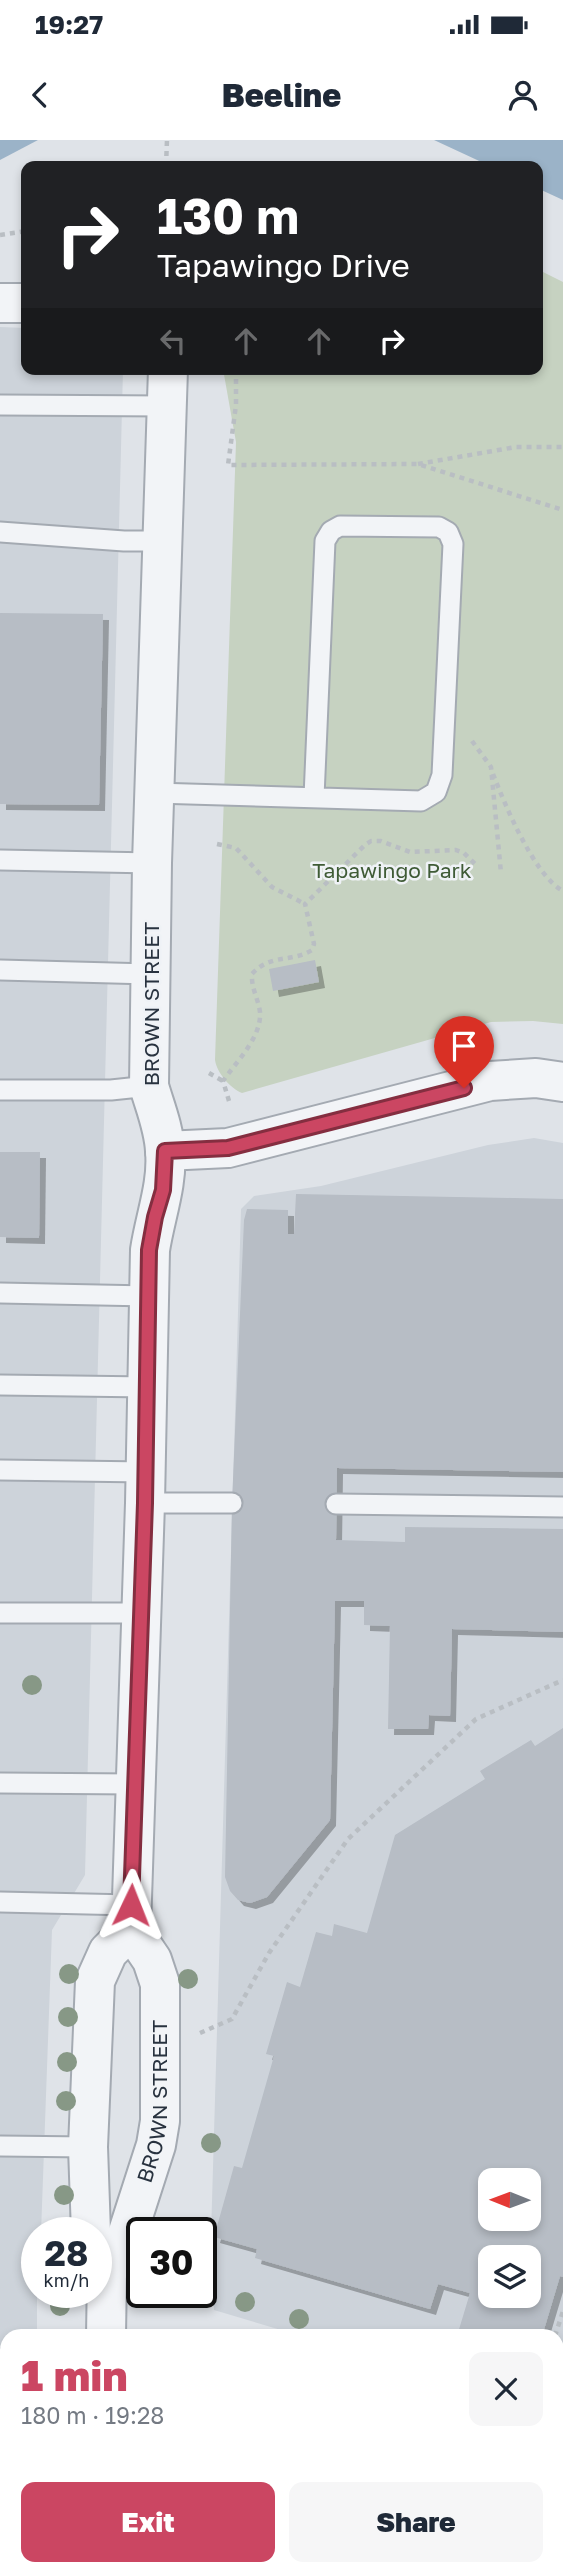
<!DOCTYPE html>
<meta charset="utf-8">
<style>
body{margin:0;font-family:"Golos Text",sans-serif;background:#f6f6f7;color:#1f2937;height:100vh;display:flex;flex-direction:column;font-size:26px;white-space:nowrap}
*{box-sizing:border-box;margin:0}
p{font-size:23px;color:#747a83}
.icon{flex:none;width:38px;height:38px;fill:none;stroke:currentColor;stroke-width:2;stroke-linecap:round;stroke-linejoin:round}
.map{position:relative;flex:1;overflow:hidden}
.details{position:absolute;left:0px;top:2189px;width:564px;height:247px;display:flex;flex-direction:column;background:#fff;border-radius:21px 21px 0 0;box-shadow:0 4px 10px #0003}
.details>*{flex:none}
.hud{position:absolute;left:21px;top:21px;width:522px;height:214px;border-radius:14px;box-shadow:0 4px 10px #0003;background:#202124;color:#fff;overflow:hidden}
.needle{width:46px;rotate:271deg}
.tools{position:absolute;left:478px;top:2028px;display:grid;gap:14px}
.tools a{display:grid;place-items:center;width:63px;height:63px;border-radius:14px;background:#fff;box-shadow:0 4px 10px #0003;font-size:35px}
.speed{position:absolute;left:21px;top:2077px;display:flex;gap:14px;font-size:35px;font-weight:700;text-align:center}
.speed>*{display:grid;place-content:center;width:91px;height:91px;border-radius:50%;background:#fff;box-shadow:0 4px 10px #0003;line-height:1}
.speed small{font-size:18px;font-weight:400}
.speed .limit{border:4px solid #111;border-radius:10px;background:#fff;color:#111}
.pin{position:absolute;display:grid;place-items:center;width:60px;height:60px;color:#fff;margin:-72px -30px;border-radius:50% 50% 50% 0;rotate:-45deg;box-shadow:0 0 7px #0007}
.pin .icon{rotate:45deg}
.me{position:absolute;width:77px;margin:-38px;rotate:2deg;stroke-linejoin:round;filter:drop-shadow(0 0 5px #0008)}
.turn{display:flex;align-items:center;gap:24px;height:147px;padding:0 21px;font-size:32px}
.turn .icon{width:91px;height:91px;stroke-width:2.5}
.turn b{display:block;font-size:49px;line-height:60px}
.lanes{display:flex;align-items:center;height:66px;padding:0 21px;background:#0003;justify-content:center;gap:35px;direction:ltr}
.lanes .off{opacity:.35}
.round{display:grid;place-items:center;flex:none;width:74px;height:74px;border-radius:14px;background:#f6f6f7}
.head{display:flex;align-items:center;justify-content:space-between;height:119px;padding:0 21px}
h1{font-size:42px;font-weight:800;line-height:52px;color:#cb4662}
.primary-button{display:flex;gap:14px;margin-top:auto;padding:14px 21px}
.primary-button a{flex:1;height:80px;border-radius:14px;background:#cb4662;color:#fff;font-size:28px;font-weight:800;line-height:80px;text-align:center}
.primary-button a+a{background:#f6f6f7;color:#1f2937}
.status{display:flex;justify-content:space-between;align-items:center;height:49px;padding:0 35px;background:#fff;direction:ltr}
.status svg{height:19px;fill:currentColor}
header{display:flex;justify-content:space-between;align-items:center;height:91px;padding:0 21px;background:#fff;font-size:32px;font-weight:800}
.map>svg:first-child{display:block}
.built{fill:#cdd3da;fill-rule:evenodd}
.green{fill:#c6d2c1}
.water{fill:#9bb3c8}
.building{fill:#b7bdc5;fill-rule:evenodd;filter:url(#shadow)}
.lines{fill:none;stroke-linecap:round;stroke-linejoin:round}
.lane-casing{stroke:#a4aab2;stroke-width:23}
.street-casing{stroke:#a4aab2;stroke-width:42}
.path{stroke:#b9bec3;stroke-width:4.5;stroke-dasharray:5 5;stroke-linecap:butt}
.lane{stroke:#f2f4f7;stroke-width:19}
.street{stroke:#f2f4f7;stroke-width:38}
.tree{fill:#879886}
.route-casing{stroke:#842e40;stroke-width:18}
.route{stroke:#cb4662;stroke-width:12}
.labels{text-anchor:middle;stroke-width:5;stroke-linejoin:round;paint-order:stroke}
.park-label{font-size:21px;fill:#3f5b36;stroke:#eff2f6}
.street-label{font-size:21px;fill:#28323f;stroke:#eff2f6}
</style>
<div class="status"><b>19:27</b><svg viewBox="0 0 49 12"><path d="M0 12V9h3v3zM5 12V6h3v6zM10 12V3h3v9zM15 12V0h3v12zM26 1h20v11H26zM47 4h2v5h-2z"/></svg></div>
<header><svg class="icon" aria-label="back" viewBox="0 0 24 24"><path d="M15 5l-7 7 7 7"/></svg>Beeline<svg class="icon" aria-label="person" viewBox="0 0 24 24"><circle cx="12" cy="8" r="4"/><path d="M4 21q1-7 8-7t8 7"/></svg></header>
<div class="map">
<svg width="563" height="2435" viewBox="0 0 563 2435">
<defs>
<filter id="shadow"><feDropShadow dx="6" dy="6" stdDeviation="0" flood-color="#0004"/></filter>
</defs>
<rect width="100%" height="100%" fill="#dfe3e8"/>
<g class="built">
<polygon points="0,187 26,188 26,229 123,229 85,1735 52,1790 41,2093 37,2093 37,2196 7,2196 7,2429 28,2429 28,2435 0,2435"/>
<path d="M534,998L563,1003V2281L557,2279L556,2196H301L214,2170L211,2096L241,1069L254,1056L321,1046L488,1005ZM490,2040H528V2079H490ZM490,2118H528V2156H490Z"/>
<polygon points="557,2385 563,2386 563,2435 158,2435 158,2429 556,2429"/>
</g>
<path class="green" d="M537,129L563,142V884L533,881L491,882L242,953C230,948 217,933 215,920L236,302L223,229H537Z"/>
<g class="water">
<polygon points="0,0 38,0 0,20"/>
<polygon points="434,0 563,0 563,60 537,48 537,26 490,26"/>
</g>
<g class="building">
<polygon points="0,473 103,474 99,665 0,664"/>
<polygon points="315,820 319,842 273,851 269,829"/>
<polygon points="0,1012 40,1012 39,1098 0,1097"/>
<polygon points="296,1054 563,1059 563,1332 337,1328 336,1400 405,1402 405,1387 563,1389 563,1492 452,1489 450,1576 429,1575 428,1589 388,1589 390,1486 364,1485 364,1461 335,1461 330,1680 267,1757 250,1763 238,1760 230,1751 225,1737 232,1363 244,1080 247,1069 288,1070 288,1094 294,1094"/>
<path d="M563,1588V2137L560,2136L542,2196H457L470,2153L438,2144L430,2169L255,2118L257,2109L214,2097L234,2026L242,2028L274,1916L266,1914L287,1842L300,1847L316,1792L332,1796L334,1784L367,1793L395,1695L485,1639L480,1631L531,1600L535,1606ZM490,2040H528V2079H490ZM490,2118H528V2156H490Z"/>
<polygon points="0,2289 7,2289 7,2429 14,2429 14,2435 0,2435"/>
<polygon points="315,2429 387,2429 404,2434 313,2435"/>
</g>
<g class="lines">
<defs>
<g id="lane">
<polyline points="0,265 166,266"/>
<polyline points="0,392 124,401 164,401"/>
<polyline points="155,653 421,661 436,652 442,635 453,404 448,392 439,387 340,386 331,391 325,401 314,657"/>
<polyline points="0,720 152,723"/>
<polyline points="0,830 150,834"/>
<polyline points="0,950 111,950 149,946"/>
<polyline points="0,1153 149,1156"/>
<polyline points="0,1245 148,1247"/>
<polyline points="0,1330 146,1332"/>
<polyline points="145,1363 232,1363"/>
<polyline points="336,1364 563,1367"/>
<polyline points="0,1473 141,1473"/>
<polyline points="0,1643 136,1644"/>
<polyline points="0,1762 131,1765"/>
<polyline points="0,2006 88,2007"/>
<polyline points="0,2219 7,2219"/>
<polyline points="556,2302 563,2289"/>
<polyline points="243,2429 243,2435"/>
<polyline points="432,2429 451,2435"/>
<polyline points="517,2429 518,2435"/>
<polyline points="215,2435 215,2429"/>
</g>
<g id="street">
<polyline points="0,163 26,163"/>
<polyline points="165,1011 228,1008 490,941 536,938 563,942"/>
<polyline points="91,2093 88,2007 95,1841 108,1812 131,1789"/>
<polyline points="97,2108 107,2132 106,2196"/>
<path id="s1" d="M107,2132L127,2095L156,2005L160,1981V1844L152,1820L131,1789L145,1363L150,1110C155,1077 168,1044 165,1011C164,988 155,967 149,946L152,723L168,229"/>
<polyline points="556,2342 563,2344"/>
<polyline points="87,2435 89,2429"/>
</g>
</defs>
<use href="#lane" class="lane-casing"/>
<use href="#street" class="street-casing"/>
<g class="path">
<polyline points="166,26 167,0"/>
<polyline points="0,95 26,91"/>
<polyline points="236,229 236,265 228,325 418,324 563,370"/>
<polyline points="418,324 516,307 563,307"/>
<polyline points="472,601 491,627 501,733"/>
<path d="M493,634C505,665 534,735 563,751"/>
<polyline points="217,704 236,708 272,747 305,764"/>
<polyline points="209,933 223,941"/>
<path d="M229,961L223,941C236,922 262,897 260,872C258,858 251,848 252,834C271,813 291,823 312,810L314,804L305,764L365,705L371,701H381L410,712L456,710L464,713L477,726"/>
<polyline points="200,1893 232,1879 269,1813 348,1699 476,1579 563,1540"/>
<polyline points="555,2196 563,2171"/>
</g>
<use href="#lane" class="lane"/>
<use href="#street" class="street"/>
</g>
<g class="tree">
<circle cx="32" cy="1545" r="10"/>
<circle cx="69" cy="1834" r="10"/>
<circle cx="188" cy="1839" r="10"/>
<circle cx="68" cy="1877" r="10"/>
<circle cx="67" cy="1922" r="10"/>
<circle cx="66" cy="1961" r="10"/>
<circle cx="211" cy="2003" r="10"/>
<circle cx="64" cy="2055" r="10"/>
<circle cx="245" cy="2162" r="10"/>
<circle cx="60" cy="2166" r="10"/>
<circle cx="299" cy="2179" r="10"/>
</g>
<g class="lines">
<defs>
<polyline id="route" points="131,1765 145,1363 149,1110 155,1077 163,1050 165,1011 228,1008 464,948"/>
</defs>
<use href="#route" class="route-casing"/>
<use href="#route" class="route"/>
</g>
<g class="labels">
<g class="park-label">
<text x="392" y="738">Tapawingo Park</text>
</g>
<g class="street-label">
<text transform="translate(152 864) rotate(-90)" y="7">BROWN STREET</text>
<text dy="7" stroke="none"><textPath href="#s1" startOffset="180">BROWN STREET</textPath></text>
</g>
</g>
</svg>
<div class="tools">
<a><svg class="needle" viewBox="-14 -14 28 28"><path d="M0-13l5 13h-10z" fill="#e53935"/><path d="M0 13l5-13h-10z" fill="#747a83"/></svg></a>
<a><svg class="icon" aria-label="layers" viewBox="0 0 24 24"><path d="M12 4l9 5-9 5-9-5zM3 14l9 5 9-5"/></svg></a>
</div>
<div class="speed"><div>28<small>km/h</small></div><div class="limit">30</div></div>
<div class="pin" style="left:464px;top:948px;background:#d93025"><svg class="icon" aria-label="arrive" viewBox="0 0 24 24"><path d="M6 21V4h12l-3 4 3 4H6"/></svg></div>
<svg class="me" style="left:131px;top:1765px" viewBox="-20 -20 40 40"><path d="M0-17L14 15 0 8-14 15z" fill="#cb4662" stroke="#fff" stroke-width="4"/></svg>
<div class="hud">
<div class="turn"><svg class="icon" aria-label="right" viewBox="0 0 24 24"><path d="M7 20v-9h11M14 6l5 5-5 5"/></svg><div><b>130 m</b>Tapawingo Drive</div></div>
<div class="lanes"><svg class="icon off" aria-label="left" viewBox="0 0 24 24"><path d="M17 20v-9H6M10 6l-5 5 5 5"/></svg><svg class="icon off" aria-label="ahead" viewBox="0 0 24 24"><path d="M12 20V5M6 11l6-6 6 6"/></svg><svg class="icon off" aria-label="ahead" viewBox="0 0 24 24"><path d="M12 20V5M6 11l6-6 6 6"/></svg><svg class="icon" aria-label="right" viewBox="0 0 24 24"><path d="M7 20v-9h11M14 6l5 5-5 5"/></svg></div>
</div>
<section class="details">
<div class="head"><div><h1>1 min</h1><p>180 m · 19:28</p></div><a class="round"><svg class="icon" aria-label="close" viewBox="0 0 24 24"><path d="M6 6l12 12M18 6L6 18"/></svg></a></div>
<div class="primary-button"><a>Exit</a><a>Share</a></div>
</section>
</div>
